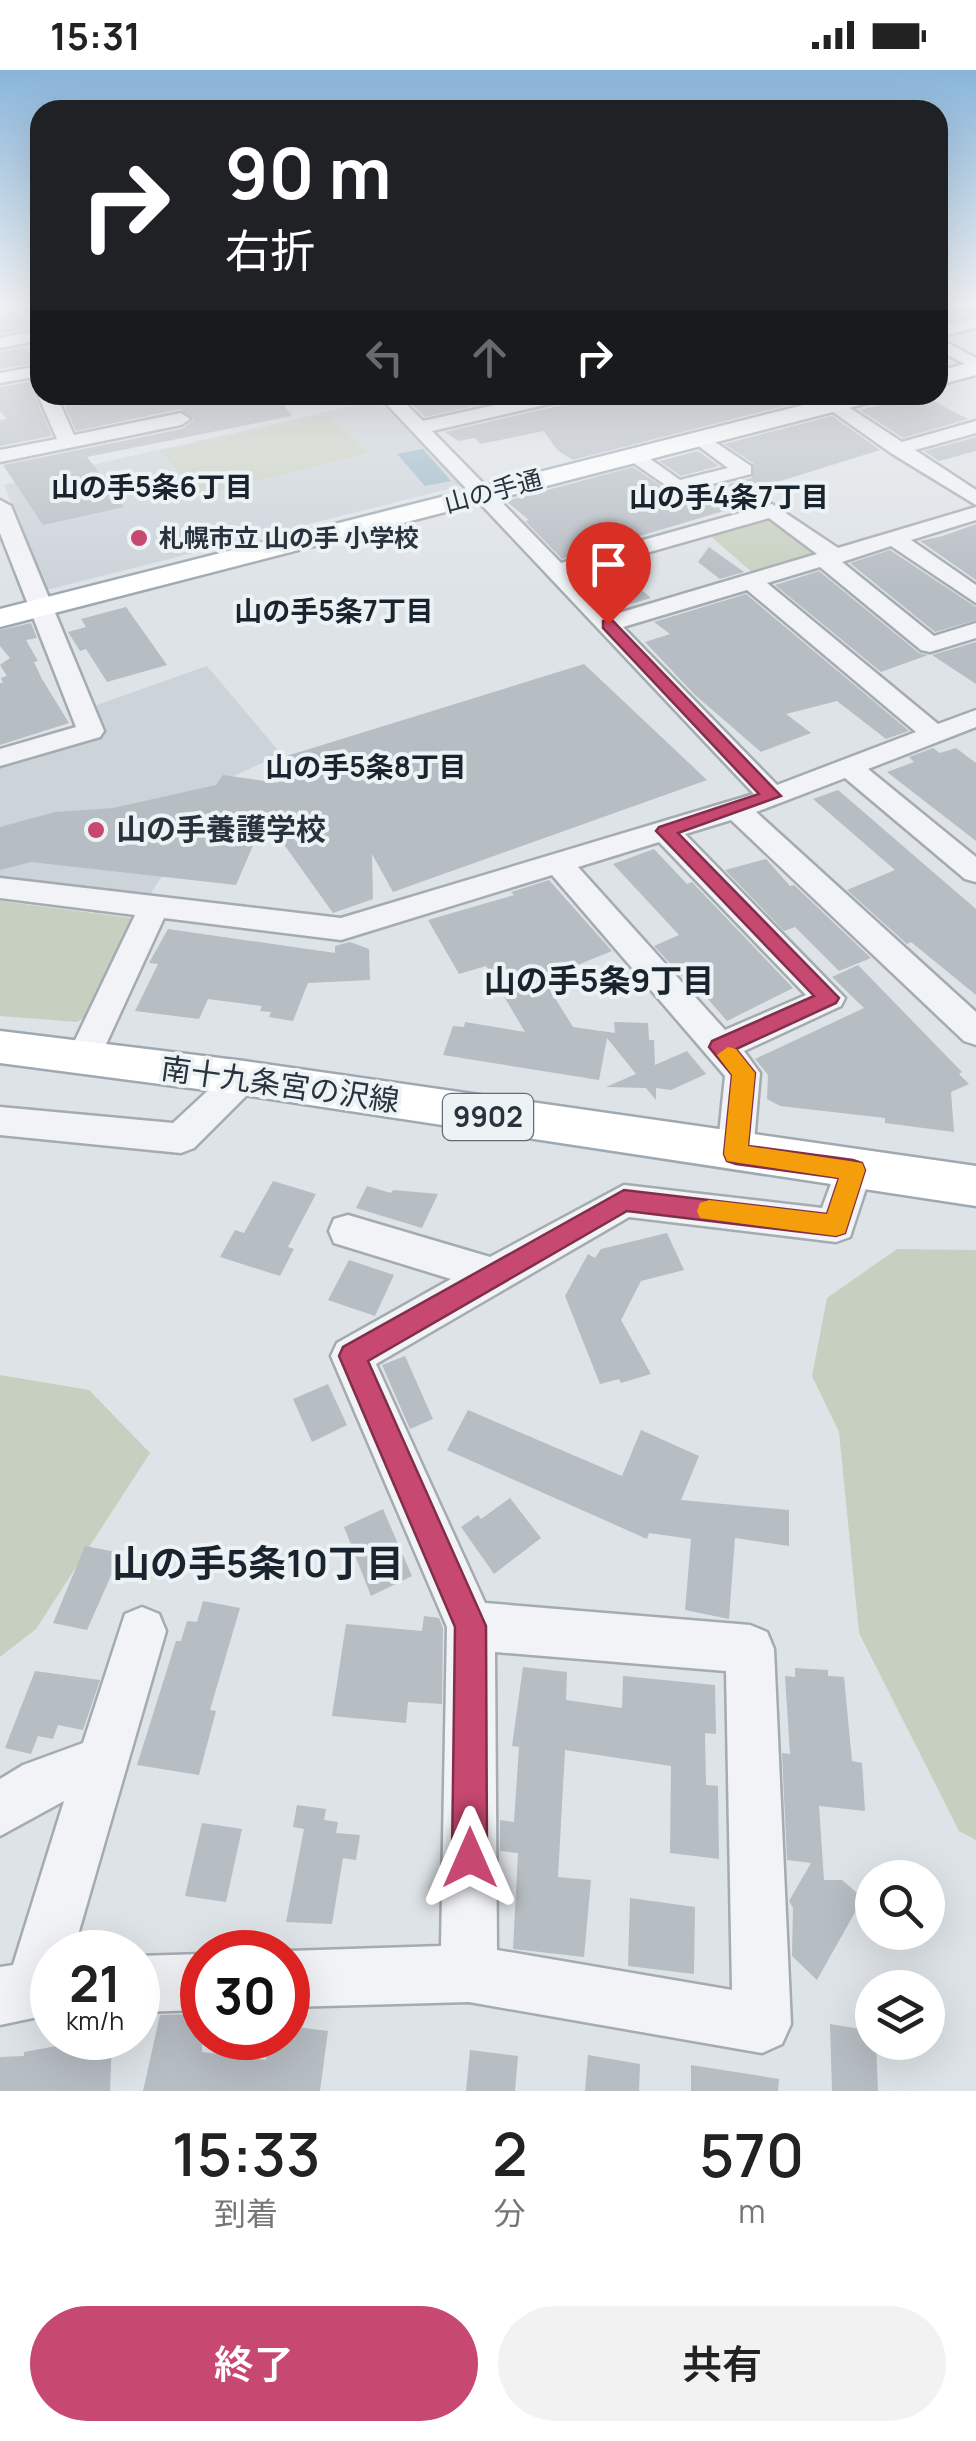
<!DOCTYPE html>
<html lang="ja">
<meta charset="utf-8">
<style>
body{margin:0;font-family:Manrope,"Noto Sans JP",sans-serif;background:#f2f2f2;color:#222;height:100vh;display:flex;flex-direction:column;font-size:38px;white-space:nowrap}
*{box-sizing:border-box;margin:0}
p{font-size:32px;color:#767676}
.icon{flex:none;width:55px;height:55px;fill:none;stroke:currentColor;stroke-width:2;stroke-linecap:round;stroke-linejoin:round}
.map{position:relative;height:2021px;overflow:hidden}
.panel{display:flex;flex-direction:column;background:#fff;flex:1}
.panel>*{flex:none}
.hud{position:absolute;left:30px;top:30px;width:918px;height:305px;border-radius:30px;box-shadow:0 10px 40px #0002;background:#202124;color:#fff;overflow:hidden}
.fabs{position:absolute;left:855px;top:1790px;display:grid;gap:20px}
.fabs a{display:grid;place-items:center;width:90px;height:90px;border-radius:50%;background:#fff;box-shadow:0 10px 40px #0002;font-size:50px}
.speed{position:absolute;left:30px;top:1860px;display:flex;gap:20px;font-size:50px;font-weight:700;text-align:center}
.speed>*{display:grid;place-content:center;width:130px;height:130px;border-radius:50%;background:#fff;box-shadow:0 10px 40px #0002;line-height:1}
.speed small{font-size:25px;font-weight:400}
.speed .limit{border:15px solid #d22;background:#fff;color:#111}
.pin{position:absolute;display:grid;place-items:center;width:85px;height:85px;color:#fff;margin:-102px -42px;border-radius:50% 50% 50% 0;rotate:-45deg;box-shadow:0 0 10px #0007}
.pin .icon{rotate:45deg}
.me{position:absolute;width:110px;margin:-55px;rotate:0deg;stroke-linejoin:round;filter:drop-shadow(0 0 8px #0008)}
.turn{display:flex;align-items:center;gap:35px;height:210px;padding:0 30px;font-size:45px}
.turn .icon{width:130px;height:130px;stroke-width:2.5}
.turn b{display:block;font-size:70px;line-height:85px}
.lanes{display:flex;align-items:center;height:95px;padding:0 30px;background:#0003;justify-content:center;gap:50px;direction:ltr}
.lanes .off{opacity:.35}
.eta{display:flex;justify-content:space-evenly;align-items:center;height:170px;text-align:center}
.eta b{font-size:60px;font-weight:600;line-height:70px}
.button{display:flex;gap:20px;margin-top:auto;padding:20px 30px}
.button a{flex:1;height:115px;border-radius:60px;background:#c74870;color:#fff;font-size:40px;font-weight:600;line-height:115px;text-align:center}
.button a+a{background:#f2f2f2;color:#222}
.status{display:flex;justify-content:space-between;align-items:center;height:70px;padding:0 50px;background:#fff;direction:ltr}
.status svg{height:28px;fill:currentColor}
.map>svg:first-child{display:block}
.built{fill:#ccd3d9}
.green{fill:#c7d0c0}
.water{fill:#9bb6c6}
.building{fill:#b6bdc3}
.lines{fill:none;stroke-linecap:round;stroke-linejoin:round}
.minor-casing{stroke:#a4abb1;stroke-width:5}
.major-casing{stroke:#9ea9b2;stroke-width:5}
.minor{fill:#f1f3f6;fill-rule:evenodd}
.major{fill:#fff;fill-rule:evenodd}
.route{fill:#c74870;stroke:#812f49;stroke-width:2.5}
.slow{fill:#f59e0b}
.poi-dot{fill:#c74870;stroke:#edf2f5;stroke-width:4}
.labels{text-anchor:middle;stroke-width:8;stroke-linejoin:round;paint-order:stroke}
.far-street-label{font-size:25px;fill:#28333d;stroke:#edf2f5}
.far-poi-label{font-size:25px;font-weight:bold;fill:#28333d;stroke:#edf2f5;text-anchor:start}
.far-neighbourhood-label{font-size:28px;font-weight:bold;fill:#1a242e;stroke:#edf2f5}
.shield{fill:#edf2f5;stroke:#636c74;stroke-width:2.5}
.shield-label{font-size:28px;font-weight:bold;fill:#28333d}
.poi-label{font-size:30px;font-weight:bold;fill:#28333d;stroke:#edf2f5;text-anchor:start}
.street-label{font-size:30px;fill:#28333d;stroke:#edf2f5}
.neighbourhood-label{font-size:32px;font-weight:bold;fill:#1a242e;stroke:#edf2f5}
.near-neighbourhood-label{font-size:38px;font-weight:bold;fill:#1a242e;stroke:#edf2f5}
</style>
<div class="status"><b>15:31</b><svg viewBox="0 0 49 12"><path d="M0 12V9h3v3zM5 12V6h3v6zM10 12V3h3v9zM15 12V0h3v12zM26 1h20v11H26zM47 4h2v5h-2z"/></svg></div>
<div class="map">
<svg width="976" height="2021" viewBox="0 0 976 2021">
<rect width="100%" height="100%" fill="#dee3e7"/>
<g class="built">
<polygon points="378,330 460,416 46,520 4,415"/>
<polygon points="207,596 281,684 223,711 148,828 0,810 0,696 102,662 91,637"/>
</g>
<g class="green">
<polygon points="326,345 370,383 200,425 160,381"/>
<polygon points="767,446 818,484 753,503 707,463"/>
<polygon points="0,831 131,848 135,853 89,945 77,952 0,946"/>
<polygon points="897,1179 976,1180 976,1770 959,1761 859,1563 839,1362 812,1306 827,1228"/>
<polygon points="0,1305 89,1320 150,1383 36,1559 0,1587"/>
</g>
<polygon class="water" points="423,379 451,411 425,416 397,384"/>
<g class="building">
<polygon points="938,236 976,236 976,245 938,253"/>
<polygon points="40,240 40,256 0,264 0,249"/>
<polygon points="24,277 37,293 0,299 0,282"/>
<polygon points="40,310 35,326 52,366 0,376 0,350 7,349 0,341 0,317"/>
<polygon points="60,325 276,325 292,346 87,387 124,437 43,455 3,395 182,359 194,350 180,339 76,361"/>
<polygon points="402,325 523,325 425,347"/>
<polygon points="577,325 688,325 689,335 732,325 788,325 799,332 573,390 557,380 544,361 480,374 475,368 458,371 445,362 571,333"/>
<polygon points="922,325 968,349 903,368 860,340"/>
<polygon points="832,346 880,380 748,421 761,430 562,489 525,451 529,450 506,431 633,397 678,427 752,408 753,393 724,374"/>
<polygon points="976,367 976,381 939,391 924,381"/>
<polygon points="698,381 719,396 681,406 659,391"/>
<polygon points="976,454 976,510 920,471 943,466"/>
<polygon points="709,477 744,502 720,509 698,492"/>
<polygon points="890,480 976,537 976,550 935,562 850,493"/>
<polygon points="625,493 633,498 620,502 651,528 614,539 579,506"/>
<polygon points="819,501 919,583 928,585 881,602 775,515"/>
<polygon points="746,524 870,628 909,661 886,669 837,631 786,644 811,663 761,682 695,625 645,572 670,564 654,552"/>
<polygon points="126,537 167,595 107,612 86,579 80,581 68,562 86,557 81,549"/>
<polygon points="31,553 37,568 26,570 38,591 34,592 42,609 69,653 0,675 0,613 3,613 1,608 7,606 0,595 10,588 0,576 0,560"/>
<polygon points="976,572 976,614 932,585"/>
<polygon points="584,594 707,710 393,822 372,784 373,829 333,843 265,748 236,815 31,792 0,800 0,757 55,742 113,738 216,715 223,705 278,713 264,693"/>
<polygon points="933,678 940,683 956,678 976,693 976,771 887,702 914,692 909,687"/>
<polygon points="838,720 976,839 976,925 911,872 907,874 847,820 895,800 813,729"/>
<polygon points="654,779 687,814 692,812 793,918 727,951 693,912 689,914 654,876 679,865 613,794"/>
<polygon points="766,789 790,816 794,815 871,888 839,901 795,857 784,861 725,800"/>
<polygon points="549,810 612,881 543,909 573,957 615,963 614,952 648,953 649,970 654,970 655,995 687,981 706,1004 671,1020 656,1018 656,1030 646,1018 606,1017 636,1004 607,968 599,1010 443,985 453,956 464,957 465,952 525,962 486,896 459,904 428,850 514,825 511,822"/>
<polygon points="168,859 335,883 335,876 350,872 369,879 370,910 308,913 293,951 269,947 271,942 260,941 262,936 208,929 199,949 135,941 158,894 149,893"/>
<polygon points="858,895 962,1002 959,1004 969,1014 951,1022 954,1062 885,1053 885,1048 780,1036 767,1029 768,1005 755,989 864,938 832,907"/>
<polygon points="273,1111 316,1124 288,1177 294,1179 280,1206 220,1187 235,1160 244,1163"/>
<polygon points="367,1116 391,1123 393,1120 438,1124 422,1158 356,1138"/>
<polygon points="667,1163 684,1200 641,1211 621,1250 651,1304 621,1313 619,1309 600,1314 565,1226 588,1184 595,1188 601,1179"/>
<polygon points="349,1190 394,1205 375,1246 328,1230"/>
<polygon points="405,1286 433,1349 410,1359 382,1295"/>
<polygon points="328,1314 347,1355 312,1372 293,1329"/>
<polygon points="468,1340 622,1406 641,1360 699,1386 681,1430 789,1440 789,1476 735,1468 729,1549 685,1540 691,1469 649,1463 647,1469 447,1380"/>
<polygon points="510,1428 541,1468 494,1504 461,1457 478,1445 481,1449"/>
<polygon points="383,1439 412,1506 371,1526 344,1457"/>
<polygon points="85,1476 121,1483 87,1560 53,1553"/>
<polygon points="203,1531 240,1538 210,1640 216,1641 199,1705 137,1695 176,1571 181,1571 187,1551 197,1552"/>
<polygon points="424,1546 439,1548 443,1558 442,1634 408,1632 406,1653 332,1646 346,1554 422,1561"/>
<polygon points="523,1597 567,1602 566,1630 622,1638 623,1606 715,1615 716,1664 705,1663 706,1715 718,1716 719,1789 670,1783 671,1696 565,1680 558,1807 591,1810 584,1887 513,1879 518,1783 500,1781 500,1750 514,1752 519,1677 512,1676"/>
<polygon points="795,1598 828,1600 828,1606 844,1607 852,1691 862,1693 865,1741 819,1736 824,1810 842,1810 863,1828 817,1910 792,1886 793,1838 789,1831 811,1793 787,1790 782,1683 790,1684 785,1606 795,1607"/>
<polygon points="35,1601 100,1610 83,1660 58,1655 53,1669 38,1666 31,1684 5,1678"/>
<polygon points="297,1735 326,1739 324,1750 338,1752 336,1763 360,1765 356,1790 343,1788 332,1854 286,1852 304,1759 293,1757"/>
<polygon points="202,1753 242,1759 226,1832 185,1826"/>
<polygon points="630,1828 695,1837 694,1904 628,1896"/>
<polygon points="202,1944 202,1982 266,1990 270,1968 288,1968 288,1956 328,1961 320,2021 143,2021 160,1945"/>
<polygon points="830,1954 860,1959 862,1970 876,1973 878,2021 832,2021"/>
<polygon points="100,1968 112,1968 110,2021 0,2021 0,1987 24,1986 24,1982"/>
<polygon points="470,1980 518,1986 515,2021 466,2021"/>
<polygon points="588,1985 640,1994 639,2021 585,2021"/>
<polygon points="691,1995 779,2009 778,2021 691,2021"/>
</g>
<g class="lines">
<defs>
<g id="minor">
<polygon points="0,236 34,236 0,246"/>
<polygon points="976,248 976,258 938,267 938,257"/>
<polygon points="40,260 40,270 0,278 0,268"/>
<polygon points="938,268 976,288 976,300 938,280"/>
<polygon points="40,296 40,306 0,313 0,303"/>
<polygon points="40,322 40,325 56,325 74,365 181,343 190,349 181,355 0,392 0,380 57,369 38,325"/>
<path d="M378,325H397L423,351L540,325H573L570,329L432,361L561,493L772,434L838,478L976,437V450L911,470L976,515V533L891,476L842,492L934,566L976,553V568L930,582L921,580L820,497L767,513L938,654L976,640V657L868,699L976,787V812L965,809L845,708L756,742L976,942V975L964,971L731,750L685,764L845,928L841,936L744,981L760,1003L753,1084L748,1094L735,1099L722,1094L717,1084L725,1006L552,805L341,870L164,848L96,996L84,1000L72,996L67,987L135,845L0,828V808L341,848L754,724ZM769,448L817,484L612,545L572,504ZM747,520L916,662L777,715L623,557ZM659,772L806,925L725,960L578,797Z"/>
<polygon points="809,325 830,325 902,372 976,351 976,363 915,380 976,420 976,435 891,383"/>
<polygon points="700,362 751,396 751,404 677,423 622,385 632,379 639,381 680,410 728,398 693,372 693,364"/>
<polygon points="0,430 11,436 104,661 100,667 0,696 0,679 76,657 0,463"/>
<polygon points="242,996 254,1000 259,1009 254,1018 194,1078 181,1083 0,1065 0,1037 173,1053 230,1000"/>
<path d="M853,1085L866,1089L872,1100L850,1167L836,1172L629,1147L376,1294L485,1533L750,1555L767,1562L774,1579L791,1954L782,1974L762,1983L469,1932L288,1937V1882H283L288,1881L441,1876L447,1557L331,1286L337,1273L451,1209L334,1173L329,1161L334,1149L348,1145L490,1187L624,1115L822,1138L840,1089ZM495,1582L726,1601L732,1920L497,1880Z"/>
<polygon points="142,1537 159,1544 166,1561 73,1882 52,1882 52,1944 0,1955 0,1897 13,1895 64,1731 0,1766 0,1709 23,1695 83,1673 125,1544"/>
<polygon points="202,1884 202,1940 138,1942 138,1886"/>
</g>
<g id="major">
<polygon points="976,291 976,305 938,315 938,301"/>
<polygon points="843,325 883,325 879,330 0,557 0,539"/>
<polygon points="0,961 244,991 976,1096 976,1136 244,1025 0,993"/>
</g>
</defs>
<use href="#minor" class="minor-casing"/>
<use href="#major" class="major-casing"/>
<use href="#minor" class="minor"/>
<use href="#major" class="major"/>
</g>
<linearGradient id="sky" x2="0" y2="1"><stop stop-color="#89b5da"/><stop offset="0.45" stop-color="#f0f2f4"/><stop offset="1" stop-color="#f0f2f4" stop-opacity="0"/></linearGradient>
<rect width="976" height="519" fill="url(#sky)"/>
<polygon class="route" points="603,551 613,551 781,726 678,763 839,928 836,933 736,979 755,1003 748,1076 853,1090 862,1093 865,1100 845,1163 836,1166 627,1141 368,1291 486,1556 487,1788 482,1801 470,1806 457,1801 452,1788 455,1557 339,1286 343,1277 624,1120 827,1144 839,1108 736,1094 727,1091 724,1084 732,1005 709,977 712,971 814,926 656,761 659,757 759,724 603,558"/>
<polygon class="slow" points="728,977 736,979 755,1003 748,1076 862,1093 865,1100 845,1163 836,1166 700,1148 697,1141 700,1133 709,1130 827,1144 839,1108 727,1091 724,1084 732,1005 717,985"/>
<g class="poi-dot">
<circle cx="139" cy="468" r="10"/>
<circle cx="96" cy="760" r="10"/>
</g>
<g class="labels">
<g class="far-street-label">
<text transform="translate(493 421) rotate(-15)" y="9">山の手通</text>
</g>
<g class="far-poi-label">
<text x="159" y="477">札幌市立 山の手 小学校</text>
</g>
<g class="far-neighbourhood-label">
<text x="152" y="427">山の手5条6丁目</text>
<text x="729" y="437">山の手4条7丁目</text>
<text x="334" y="551">山の手5条7丁目</text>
<text x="366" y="707">山の手5条8丁目</text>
</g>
<rect class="shield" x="443" y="1024" width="90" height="46" rx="8"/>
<g class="shield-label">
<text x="488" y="1057">9902</text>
</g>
<g class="poi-label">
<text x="116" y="770">山の手養護学校</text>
</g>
<g class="street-label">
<text transform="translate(280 1015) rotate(8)" y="10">南十九条宮の沢線</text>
</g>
<g class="neighbourhood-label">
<text x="599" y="922">山の手5条9丁目</text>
</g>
<g class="near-neighbourhood-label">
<text x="258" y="1507">山の手5条10丁目</text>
</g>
</g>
</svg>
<div class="fabs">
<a><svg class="icon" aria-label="search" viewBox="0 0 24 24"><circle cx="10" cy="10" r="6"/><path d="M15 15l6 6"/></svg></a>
<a><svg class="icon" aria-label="layers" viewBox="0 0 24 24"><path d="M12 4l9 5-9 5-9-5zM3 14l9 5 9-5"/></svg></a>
</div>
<div class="speed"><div>21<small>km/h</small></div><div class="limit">30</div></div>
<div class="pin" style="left:608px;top:554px;background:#d93025"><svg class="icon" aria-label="arrive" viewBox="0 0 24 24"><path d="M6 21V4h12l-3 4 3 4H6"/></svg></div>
<svg class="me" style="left:470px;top:1788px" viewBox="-20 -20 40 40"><path d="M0-17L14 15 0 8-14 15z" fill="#c74870" stroke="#fff" stroke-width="4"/></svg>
<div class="hud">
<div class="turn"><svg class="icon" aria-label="right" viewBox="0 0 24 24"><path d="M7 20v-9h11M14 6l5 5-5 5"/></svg><div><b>90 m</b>右折</div></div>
<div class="lanes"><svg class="icon off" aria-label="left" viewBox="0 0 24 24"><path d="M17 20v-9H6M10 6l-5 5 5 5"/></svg><svg class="icon off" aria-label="ahead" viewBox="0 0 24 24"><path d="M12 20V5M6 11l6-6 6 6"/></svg><svg class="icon" aria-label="right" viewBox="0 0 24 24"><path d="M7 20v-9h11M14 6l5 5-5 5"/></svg></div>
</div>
</div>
<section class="panel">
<div class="eta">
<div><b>15:33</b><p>到着</p></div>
<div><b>2</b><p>分</p></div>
<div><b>570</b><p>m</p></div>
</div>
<div class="button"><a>終了</a><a>共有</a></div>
</section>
